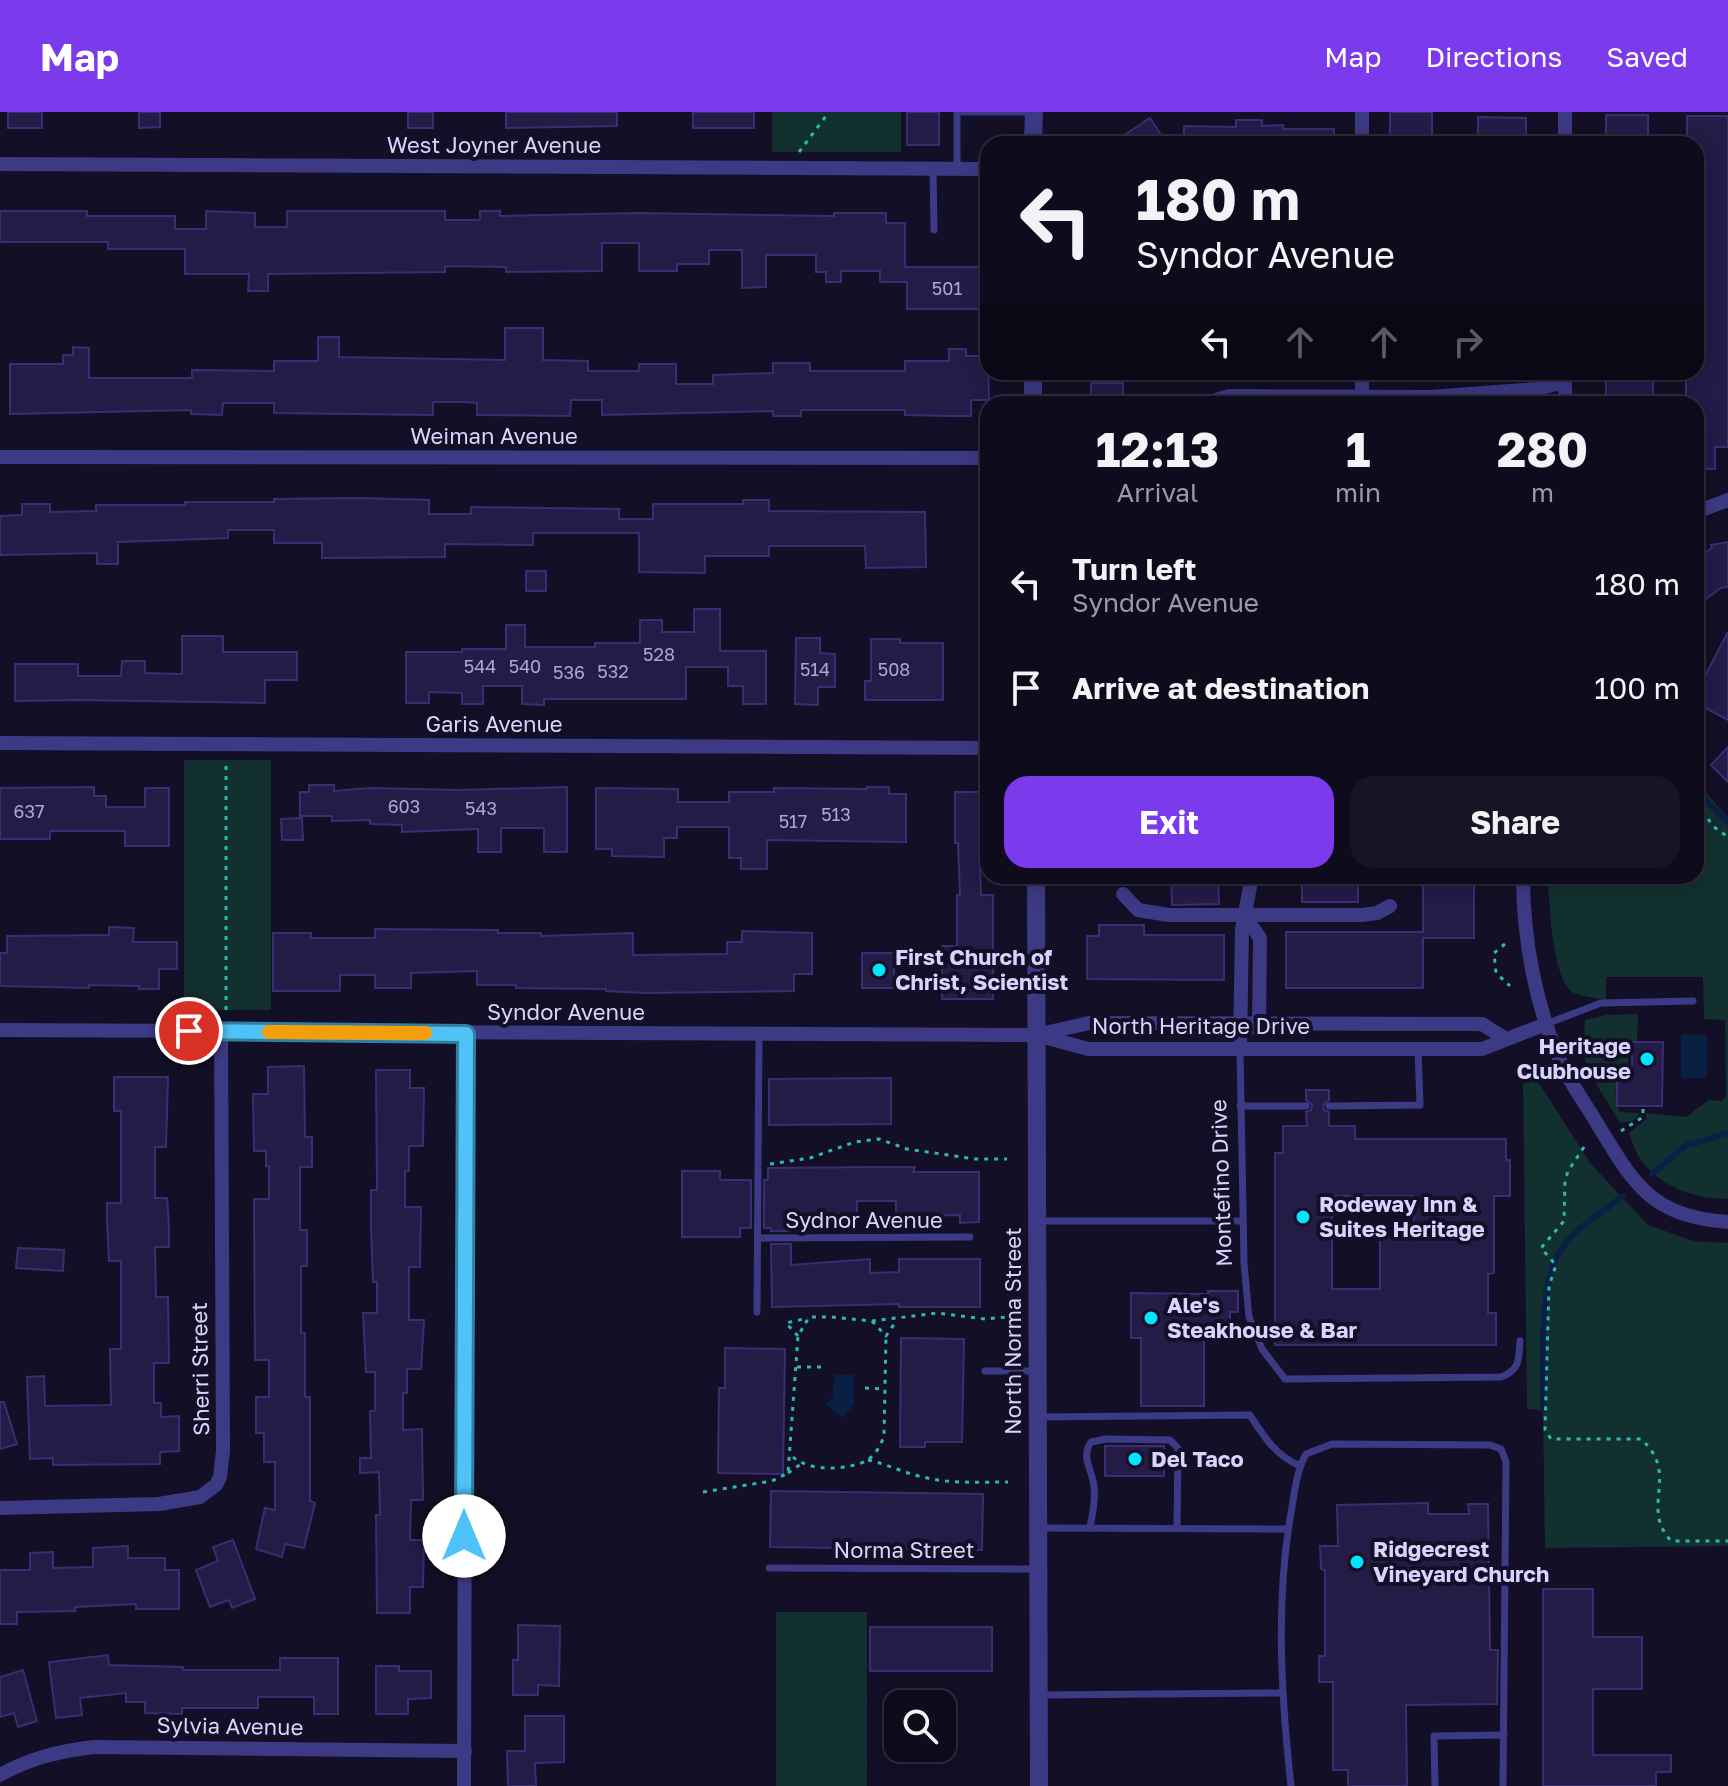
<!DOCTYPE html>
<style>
body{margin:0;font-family:"Golos Text",sans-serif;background:#171425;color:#f1f3f6;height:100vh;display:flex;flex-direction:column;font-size:30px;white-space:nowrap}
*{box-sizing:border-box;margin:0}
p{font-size:26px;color:#9b9ba3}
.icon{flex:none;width:44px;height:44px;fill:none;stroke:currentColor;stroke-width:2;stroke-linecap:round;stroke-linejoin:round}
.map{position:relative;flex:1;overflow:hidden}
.details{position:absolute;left:980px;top:284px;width:724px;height:488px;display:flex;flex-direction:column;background:#0e0b1c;border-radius:24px;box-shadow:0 4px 20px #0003,0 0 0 2px #2e2b3b}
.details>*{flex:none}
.banner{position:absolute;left:980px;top:24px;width:724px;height:244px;border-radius:24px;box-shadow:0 4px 20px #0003,0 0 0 2px #2e2b3b;background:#0e0b1c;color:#f1f3f6;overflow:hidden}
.controls{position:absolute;left:884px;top:1578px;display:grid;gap:16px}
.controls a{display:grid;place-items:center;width:72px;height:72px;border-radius:16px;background:#0e0b1c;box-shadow:0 4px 20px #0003,0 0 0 2px #2e2b3b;font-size:40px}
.pin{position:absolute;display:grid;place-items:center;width:68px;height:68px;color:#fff;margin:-34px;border:4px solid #fff;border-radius:50%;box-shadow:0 2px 8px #0007}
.me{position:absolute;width:88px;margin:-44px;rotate:0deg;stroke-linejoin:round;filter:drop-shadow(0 0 6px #0008)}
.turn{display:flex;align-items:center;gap:28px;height:168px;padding:0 24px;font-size:36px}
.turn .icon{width:104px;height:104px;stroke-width:2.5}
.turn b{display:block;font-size:56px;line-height:68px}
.lanes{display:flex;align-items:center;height:76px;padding:0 24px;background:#0003;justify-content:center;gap:40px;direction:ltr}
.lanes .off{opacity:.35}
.eta{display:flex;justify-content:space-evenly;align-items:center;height:136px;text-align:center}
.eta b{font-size:48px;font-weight:700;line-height:56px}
.action{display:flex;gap:16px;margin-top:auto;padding:16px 24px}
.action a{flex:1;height:92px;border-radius:24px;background:#7c3aed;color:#fff;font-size:32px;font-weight:700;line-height:92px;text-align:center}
.action a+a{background:#171425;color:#f1f3f6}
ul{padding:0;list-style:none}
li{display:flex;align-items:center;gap:24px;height:104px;padding:0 24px}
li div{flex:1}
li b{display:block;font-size:30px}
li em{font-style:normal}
header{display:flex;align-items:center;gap:48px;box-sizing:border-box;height:112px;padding:0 40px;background:#7c3aed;color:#fff}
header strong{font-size:38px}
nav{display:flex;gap:44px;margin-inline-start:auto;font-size:28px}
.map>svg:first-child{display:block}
.green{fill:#12302f}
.water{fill:#0a1f44}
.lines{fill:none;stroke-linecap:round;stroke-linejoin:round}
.stream{stroke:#0a1f44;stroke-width:6}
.building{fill:#241b47;stroke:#3b2d73;stroke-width:2;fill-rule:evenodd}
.path{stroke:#2fb8b0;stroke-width:3;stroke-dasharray:4 6;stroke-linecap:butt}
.service{stroke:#3d3a85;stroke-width:7}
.minor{stroke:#3d3a85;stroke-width:14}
.tertiary{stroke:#3d3a85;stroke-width:18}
.route-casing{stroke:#337fa1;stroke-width:20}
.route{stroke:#4fc3f7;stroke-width:14}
.slow{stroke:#f59e0b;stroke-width:14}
.poi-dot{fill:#00e5ff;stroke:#130f26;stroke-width:3}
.labels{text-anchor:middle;stroke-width:8;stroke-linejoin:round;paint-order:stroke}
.number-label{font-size:18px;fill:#aca6d1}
.street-label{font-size:22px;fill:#d9d4ff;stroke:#130f26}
.poi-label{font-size:22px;font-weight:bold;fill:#d9d4ff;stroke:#130f26;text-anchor:start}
</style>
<header>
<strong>Map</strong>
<nav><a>Map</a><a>Directions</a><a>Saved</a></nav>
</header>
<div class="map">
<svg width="1728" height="1674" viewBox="0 0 1728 1674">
<rect width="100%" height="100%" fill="#130f26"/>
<g class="green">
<rect x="772" y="0" width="129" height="40"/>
<rect x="184" y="648" width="87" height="250"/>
<path d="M1696,669L1728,706V1087C1695,1088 1657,1073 1639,1045C1635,1038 1632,1029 1629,1021L1646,1007V1001L1686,1005L1709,988L1721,989L1726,985L1725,908L1704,907L1703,865H1606V888C1596,886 1583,885 1574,881C1552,870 1549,788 1548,764H1696Z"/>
<path d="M1638,902L1637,930L1629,931L1628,959L1621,960C1614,968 1614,992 1620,1000L1640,1001L1633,1009L1620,1011L1589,960L1583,942L1585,908L1606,903Z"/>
<polygon points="1537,968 1590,1051 1648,1113 1693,1129 1728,1131 1728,1434 1545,1436 1543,1298 1527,1297 1523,969"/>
<rect x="776" y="1500" width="91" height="174"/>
</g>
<g class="water">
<rect x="1681" y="923" width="26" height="43"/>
<polygon points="834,1263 854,1263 854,1292 843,1306 826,1293 833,1284"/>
</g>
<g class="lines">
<g class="stream">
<polyline points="1696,678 1728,711"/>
<polyline points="1652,1062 1685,1034 1728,1021"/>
<path d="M1543,1297C1544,1255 1538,1177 1558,1142C1572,1118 1601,1101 1623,1084"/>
</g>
</g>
<g class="building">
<rect x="8" y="0" width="34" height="16"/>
<polygon points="139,0 160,0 160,15 139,16"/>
<rect x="408" y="0" width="25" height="16"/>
<polygon points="506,0 617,0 617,14 506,16"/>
<rect x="693" y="0" width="61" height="16"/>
<rect x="907" y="0" width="32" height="33"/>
<rect x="1390" y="0" width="42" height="32"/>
<rect x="1606" y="3" width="42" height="29"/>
<polygon points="1687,4 1728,4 1728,335 1715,335 1715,357 1696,357 1696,292 1686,292 1686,260 1696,260 1696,32 1687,32"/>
<polygon points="1478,5 1526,6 1526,28 1507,28 1507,32 1478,32"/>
<polygon points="1150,6 1167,32 1111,32"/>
<polygon points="1236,8 1262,8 1262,14 1283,13 1283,17 1334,17 1334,32 1184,32 1184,14 1236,15"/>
<polygon points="0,99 87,99 87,104 175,104 175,117 206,117 206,99 255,101 255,115 287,115 287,99 445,99 445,108 480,108 480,99 500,99 500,104 639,101 834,104 834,101 886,101 886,111 905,111 905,155 985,155 985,197 907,197 907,170 880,170 880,159 841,159 841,170 826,170 826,160 816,160 816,143 766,143 766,175 742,176 742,138 709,138 709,152 677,152 677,159 639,159 639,131 602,131 602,159 506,160 506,155 445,154 445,160 268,162 268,179 248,179 249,162 185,162 185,137 108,137 108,130 0,130"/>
<polygon points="505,216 543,216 543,248 588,249 588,259 639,259 639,252 676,252 676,272 713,272 713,263 773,261 773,251 810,251 810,259 905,259 905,249 949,249 949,237 966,237 966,244 988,244 989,288 971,288 971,304 950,304 905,303 905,298 801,298 801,304 773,304 773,299 602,303 602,288 571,288 570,304 477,303 477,291 466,290 433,290 433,303 274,301 274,291 223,291 222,303 191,302 191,298 10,302 10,252 63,252 63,243 73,243 73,235 89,236 89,266 192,266 192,258 274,259 274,249 318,249 318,225 339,225 339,245 505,248"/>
<polygon points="1615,260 1653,260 1653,292 1606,292 1606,265 1615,265"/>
<rect x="1091" y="271" width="32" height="21"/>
<polygon points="360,386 429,388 429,402 471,402 471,395 619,397 619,407 653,407 653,392 743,392 743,388 769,388 769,399 925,400 926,455 866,456 865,434 769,434 769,444 705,444 705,461 639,460 639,421 533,421 533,433 445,432 445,445 322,446 322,431 274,431 274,418 228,418 228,426 118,430 118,452 97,452 97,441 0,443 0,404 22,403 22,392 50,392 50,400 96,399 96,393 185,393 185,390 274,390 274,387"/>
<polygon points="1728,430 1728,475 1721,476 1696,494 1696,447 1712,436 1711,433"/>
<rect x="526" y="459" width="20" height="20"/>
<polygon points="694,497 720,497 720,539 766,539 766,592 743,592 743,574 728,574 728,555 686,555 686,587 544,587 544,593 522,592 522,574 483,574 483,592 462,592 462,581 429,580 429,591 406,591 406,540 462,540 462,537 506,537 506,513 525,513 525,535 595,535 595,531 640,531 640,508 662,508 662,520 694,520"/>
<polygon points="1728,520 1728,608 1696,591 1696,581"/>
<polygon points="182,524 223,524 223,540 297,540 297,568 265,568 265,591 78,588 15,589 15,552 78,552 78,564 121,564 122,549 145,549 145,561 182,562"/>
<polygon points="796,526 820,526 820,541 835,542 835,575 818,575 818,593 795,592"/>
<polygon points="871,527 900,527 900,531 943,531 943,588 865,588 865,569 871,569"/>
<polygon points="1728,635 1728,670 1711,653"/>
<polygon points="309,673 334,673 334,679 370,676 460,678 567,675 567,740 544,740 544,716 501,716 501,740 478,740 478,717 402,720 402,713 370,712 370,708 332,709 332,704 300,704 300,680 309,680"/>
<polygon points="94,675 94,684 106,684 106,695 145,695 145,676 169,676 169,734 125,734 125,719 50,719 50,727 0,727 0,676"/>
<polygon points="867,675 889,675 889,682 906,682 906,730 767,728 767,757 741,757 741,746 729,746 729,715 677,715 677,726 664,726 664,745 612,744 612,737 596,737 596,676 678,677 678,690 729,690 729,680 774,680 774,676 867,677"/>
<polygon points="955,680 988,680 988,705 983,705 983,731 979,731 981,783 993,783 993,887 942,887 942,834 957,834 957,783 960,783 958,731 955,731"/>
<polygon points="302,706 303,728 282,728 281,707"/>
<polygon points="1171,764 1218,764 1219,792 1172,793"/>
<rect x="1302" y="764" width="56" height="26"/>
<polygon points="1439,764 1474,764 1474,826 1423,826 1423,876 1286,876 1286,820 1423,820 1423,768 1439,768"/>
<polygon points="1099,813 1144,813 1144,823 1224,823 1224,868 1087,867 1087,824 1099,824"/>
<polygon points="109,815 134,816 133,830 177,830 177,857 159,857 159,877 139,877 139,874 89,873 89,876 0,874 0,841 7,841 7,824 109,823"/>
<polygon points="375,817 498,818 498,821 541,821 541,824 633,821 633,843 727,842 727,830 742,830 742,819 812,821 812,862 794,862 794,879 644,881 606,879 606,877 516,876 516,873 477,873 477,859 411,861 411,876 375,876 375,863 340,863 340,879 273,879 273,821 311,821 311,826 375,826"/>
<rect x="862" y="841" width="32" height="35"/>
<polygon points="1632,930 1663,930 1662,994 1617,994 1617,964 1632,964"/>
<polygon points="304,954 305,1025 312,1025 312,1055 300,1055 300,1118 307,1118 307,1154 301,1154 301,1221 305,1221 305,1285 310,1285 310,1389 315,1391 304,1436 285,1432 282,1445 256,1437 265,1396 275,1398 275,1350 264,1350 264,1321 256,1321 256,1285 269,1285 269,1248 255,1248 254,1087 269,1087 269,1054 266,1054 266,1039 254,1039 253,982 268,982 268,955"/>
<polygon points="376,958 410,958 410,976 424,976 423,1034 409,1034 409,1059 405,1059 405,1095 421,1095 420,1155 409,1155 409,1208 424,1208 421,1257 407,1257 407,1281 403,1281 403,1318 422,1317 423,1388 411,1388 410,1428 424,1428 423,1475 410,1475 410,1501 377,1501 376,1403 380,1403 379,1360 360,1361 360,1346 371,1346 370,1299 375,1299 375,1260 366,1260 363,1201 377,1201 377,1170 373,1170 371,1116 371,1078 377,1078"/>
<polygon points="114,965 168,965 166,1035 155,1035 155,1086 167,1086 169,1114 169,1135 155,1135 156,1185 168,1185 169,1251 154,1251 154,1291 161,1291 161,1305 179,1304 179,1339 160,1340 160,1352 53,1353 53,1346 30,1347 27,1265 44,1264 45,1294 111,1293 110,1237 121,1237 121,1149 109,1149 107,1108 107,1091 121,1091 121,999 114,999"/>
<polygon points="891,966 891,1012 769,1013 769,967"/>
<path d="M1306,978H1329V988L1323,993L1324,998L1329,1000V1014H1355V1027H1506V1048H1510V1084H1494V1161L1488,1162V1201H1496V1233H1275V1041H1283V1014H1307L1306,1000L1311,998L1312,993L1306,988ZM1332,1084H1414V1119H1380V1177H1332Z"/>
<polygon points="880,1055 915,1055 913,1060 979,1060 979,1110 960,1111 960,1103 896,1104 896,1089 857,1089 857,1107 839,1107 839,1113 796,1113 796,1116 791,1116 791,1119 771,1119 771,1116 764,1116 764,1068 768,1068 768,1056"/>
<polygon points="682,1059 720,1059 720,1068 751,1068 751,1116 740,1116 740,1125 682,1125"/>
<polygon points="771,1132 791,1132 791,1153 870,1147 870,1161 899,1160 899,1147 980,1147 980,1195 899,1195 899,1192 772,1195"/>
<polygon points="18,1136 64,1138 63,1159 16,1156"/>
<polygon points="1208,1179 1238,1179 1238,1200 1230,1200 1230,1227 1204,1226 1204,1294 1141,1294 1141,1226 1131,1226 1131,1181 1209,1182"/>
<polygon points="901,1226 964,1227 962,1330 925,1330 925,1335 900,1335"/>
<polygon points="725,1236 785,1237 783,1362 718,1361 719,1276 725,1276"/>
<polygon points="0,1290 4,1290 17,1332 0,1337"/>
<rect x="1105" y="1334" width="59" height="30"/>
<polygon points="771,1379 983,1382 982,1438 770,1435"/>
<polygon points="1428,1391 1428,1402 1469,1402 1468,1392 1488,1392 1490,1538 1498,1538 1497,1592 1406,1593 1407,1674 1348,1674 1348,1658 1333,1658 1333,1570 1319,1570 1319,1544 1325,1544 1325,1458 1321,1457 1320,1434 1338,1434 1337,1393"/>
<polygon points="233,1428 255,1487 232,1496 229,1488 210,1495 196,1458 218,1449 213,1435"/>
<polygon points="128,1434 128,1446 165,1446 165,1458 179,1458 179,1497 136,1497 136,1492 75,1495 75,1499 17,1500 17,1512 0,1512 0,1458 30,1458 30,1441 53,1440 53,1456 93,1455 93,1436"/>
<polygon points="1543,1477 1593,1477 1593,1525 1642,1525 1642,1577 1593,1577 1593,1643 1671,1643 1671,1660 1656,1660 1656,1674 1543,1674"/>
<polygon points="518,1513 560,1514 559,1574 538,1573 538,1583 513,1583 513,1548 518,1548"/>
<rect x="870" y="1515" width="122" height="44"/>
<polygon points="108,1543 109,1553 183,1555 183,1558 280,1558 280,1546 338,1546 338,1602 314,1602 314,1585 258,1585 258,1596 182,1596 182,1602 145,1601 145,1590 126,1590 126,1581 80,1586 82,1603 56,1606 49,1550"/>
<polygon points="376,1554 399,1554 399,1559 431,1559 431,1586 408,1587 408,1602 376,1602"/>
<polygon points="23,1558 37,1609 18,1615 14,1601 0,1605 0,1565"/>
<polygon points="525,1604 564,1604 564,1650 535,1651 536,1674 508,1674 507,1639 525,1639"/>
</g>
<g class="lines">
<g class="path">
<polyline points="799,40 829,0"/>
<polyline points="1696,691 1714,715 1728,725"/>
<polyline points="1505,832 1494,841 1496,861 1510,874"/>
<polyline points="226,898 226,649"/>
<polyline points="1621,1019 1643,1005 1643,994"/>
<path d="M1584,1035L1568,1059L1565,1069L1564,1109L1541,1136L1556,1153L1549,1174L1545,1318L1551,1327H1641C1681,1363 1639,1394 1671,1429H1728"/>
<polyline points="770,1052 810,1046 855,1030 879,1027 907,1037 975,1047 1007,1047"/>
<polyline points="872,1209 886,1224 897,1208"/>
<polyline points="798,1224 786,1211 808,1206"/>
<polyline points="797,1255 827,1255"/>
<polyline points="865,1276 885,1277"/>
<path d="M793,1345C810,1360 846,1358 866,1349C875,1344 881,1333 884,1324L886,1224"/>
<path d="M868,1348C887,1352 904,1361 923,1365C950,1372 980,1370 1008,1370"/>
<polyline points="788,1361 801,1352"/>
<polyline points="703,1380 772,1369 788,1361 798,1224 809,1205 831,1205 872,1209 937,1201 985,1207 1007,1205"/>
</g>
<g class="service">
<polyline points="933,57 934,118"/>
<polyline points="957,57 957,0 1034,0"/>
<polyline points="1546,912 1601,891 1693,889"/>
<path d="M1240,937L1244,1151L1249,1205L1262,1237L1285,1267L1501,1265C1520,1258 1519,1247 1520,1229"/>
<polyline points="1240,994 1306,994"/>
<polyline points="1329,994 1420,993 1418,937"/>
<polyline points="1039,1109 1243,1109"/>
<polyline points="758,1126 970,1125"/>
<polyline points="757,1200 759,923"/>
<polyline points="985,1259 1035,1259"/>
<path d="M1038,1305L1250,1303C1264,1325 1275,1343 1300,1354"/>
<polyline points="1038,1416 1288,1417"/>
<path d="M1090,1416C1092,1403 1096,1389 1094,1375C1093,1358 1080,1346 1091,1330L1106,1327L1170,1328L1178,1336L1177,1416"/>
<polyline points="769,1456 1036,1457"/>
<polyline points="1041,1583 1283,1581"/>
<path d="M1291,1674C1281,1582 1275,1487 1292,1395C1295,1377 1297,1358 1306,1342L1332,1332L1490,1333L1501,1337L1506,1350L1503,1674"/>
<polyline points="1435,1674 1434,1624 1504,1623"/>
</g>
<g class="minor">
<polyline points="1362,32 1362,0"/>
<polyline points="1565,32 1565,0"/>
<polyline points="0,52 988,57"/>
<polyline points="1362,260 1362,292"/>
<polyline points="1564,260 1566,292"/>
<polyline points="1204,292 1229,284 1430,285 1537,277 1564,270"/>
<polyline points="0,345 988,346"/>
<polyline points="1696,400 1728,388"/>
<polyline points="0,631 988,636"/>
<path d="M1523,764C1523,828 1536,897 1563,955C1574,977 1589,997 1601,1018C1616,1042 1630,1068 1653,1086C1675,1103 1702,1108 1728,1110"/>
<polyline points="1123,782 1138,798 1169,803 1362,803 1377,801 1390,794"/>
<polyline points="1244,803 1260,826 1259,911 1255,916"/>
<polyline points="0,918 1036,923 1089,911 1482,912 1506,927"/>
<polyline points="1037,923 1088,937 1482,937 1546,912"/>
<polyline points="1240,937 1242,817 1252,764"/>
<polyline points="1,1396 159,1392 200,1385 216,1373 220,1365 223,1339 221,919"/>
<path d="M0,1663C30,1646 60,1639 94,1635L465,1639"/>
<polyline points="464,1674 466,922"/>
</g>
<g class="tertiary">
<polyline points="1033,32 1034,0"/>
<polyline points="1033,292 1033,260"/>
<polyline points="1036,764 1039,1674"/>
</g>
</g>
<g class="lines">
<defs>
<polyline id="route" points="189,919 466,922 464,1424"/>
</defs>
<use href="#route" class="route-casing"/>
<use href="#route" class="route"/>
<polyline class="slow" points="269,920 425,921"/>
</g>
<g class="poi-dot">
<circle cx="879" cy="858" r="8"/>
<circle cx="1647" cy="947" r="8"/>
<circle cx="1303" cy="1105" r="8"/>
<circle cx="1151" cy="1206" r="8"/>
<circle cx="1135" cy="1347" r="8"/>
<circle cx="1357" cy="1450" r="8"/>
</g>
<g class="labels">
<g class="number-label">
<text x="947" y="183">501</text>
<text x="659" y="549">528</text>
<text x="480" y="561">544</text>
<text x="525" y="561">540</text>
<text x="815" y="564">514</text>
<text x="894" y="564">508</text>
<text x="613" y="566">532</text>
<text x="569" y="567">536</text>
<text x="404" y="701">603</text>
<text x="481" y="703">543</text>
<text x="29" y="706">637</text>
<text x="836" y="709">513</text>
<text x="793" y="716">517</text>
</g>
<g class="street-label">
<text x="494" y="41">West Joyner Avenue</text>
<text x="494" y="332">Weiman Avenue</text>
<text x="494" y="620">Garis Avenue</text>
<text x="566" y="908">Syndor Avenue</text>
<text x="1201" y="922">North Heritage Drive</text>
<text transform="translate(1221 1071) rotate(-92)" y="8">Montefino Drive</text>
<text x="864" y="1116">Sydnor Avenue</text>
<text transform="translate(1013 1219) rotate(-90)" y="8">North Norma Street</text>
<text transform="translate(200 1257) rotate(-91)" y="8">Sherri Street</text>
<text x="904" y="1446">Norma Street</text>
<text transform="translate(230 1614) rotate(1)" y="8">Sylvia Avenue</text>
</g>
<g class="poi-label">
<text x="895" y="853">First Church of<tspan x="895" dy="25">Christ, Scientist</tspan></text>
<text x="1631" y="942" text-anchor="end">Heritage<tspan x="1631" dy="25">Clubhouse</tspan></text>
<text x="1319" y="1100">Rodeway Inn &amp;<tspan x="1319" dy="25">Suites Heritage</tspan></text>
<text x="1167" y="1201">Ale's<tspan x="1167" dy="25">Steakhouse &amp; Bar</tspan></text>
<text x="1151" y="1355">Del Taco</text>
<text x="1373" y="1445">Ridgecrest<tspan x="1373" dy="25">Vineyard Church</tspan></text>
</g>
</g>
</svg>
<div class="controls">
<a><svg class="icon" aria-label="search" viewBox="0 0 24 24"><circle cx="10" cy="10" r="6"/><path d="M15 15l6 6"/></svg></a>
</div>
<div class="pin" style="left:189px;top:919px;background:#d93025"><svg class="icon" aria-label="arrive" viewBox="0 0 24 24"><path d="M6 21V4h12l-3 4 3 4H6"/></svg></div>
<svg class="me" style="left:464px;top:1424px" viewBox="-20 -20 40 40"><circle r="19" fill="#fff"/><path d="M0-13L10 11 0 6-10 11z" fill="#4fc3f7"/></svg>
<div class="banner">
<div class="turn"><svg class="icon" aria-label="left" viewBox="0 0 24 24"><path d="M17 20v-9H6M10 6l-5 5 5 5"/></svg><div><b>180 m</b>Syndor Avenue</div></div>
<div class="lanes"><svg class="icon" aria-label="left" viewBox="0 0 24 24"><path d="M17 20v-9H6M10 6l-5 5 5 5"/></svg><svg class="icon off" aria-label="ahead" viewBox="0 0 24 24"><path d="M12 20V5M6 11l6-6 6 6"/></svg><svg class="icon off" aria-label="ahead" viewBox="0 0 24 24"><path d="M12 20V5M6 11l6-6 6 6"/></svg><svg class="icon off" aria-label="right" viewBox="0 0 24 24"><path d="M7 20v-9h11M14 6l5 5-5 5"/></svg></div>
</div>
<section class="details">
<div class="eta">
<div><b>12:13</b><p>Arrival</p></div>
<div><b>1</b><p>min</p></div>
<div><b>280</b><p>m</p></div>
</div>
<ul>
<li><svg class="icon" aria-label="left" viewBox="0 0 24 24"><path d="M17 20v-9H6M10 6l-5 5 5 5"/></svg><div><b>Turn left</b><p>Syndor Avenue</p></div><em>180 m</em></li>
<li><svg class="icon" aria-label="arrive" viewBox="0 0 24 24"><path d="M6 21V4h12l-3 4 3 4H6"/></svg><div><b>Arrive at destination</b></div><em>100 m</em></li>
</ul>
<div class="action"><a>Exit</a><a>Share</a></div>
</section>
</div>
